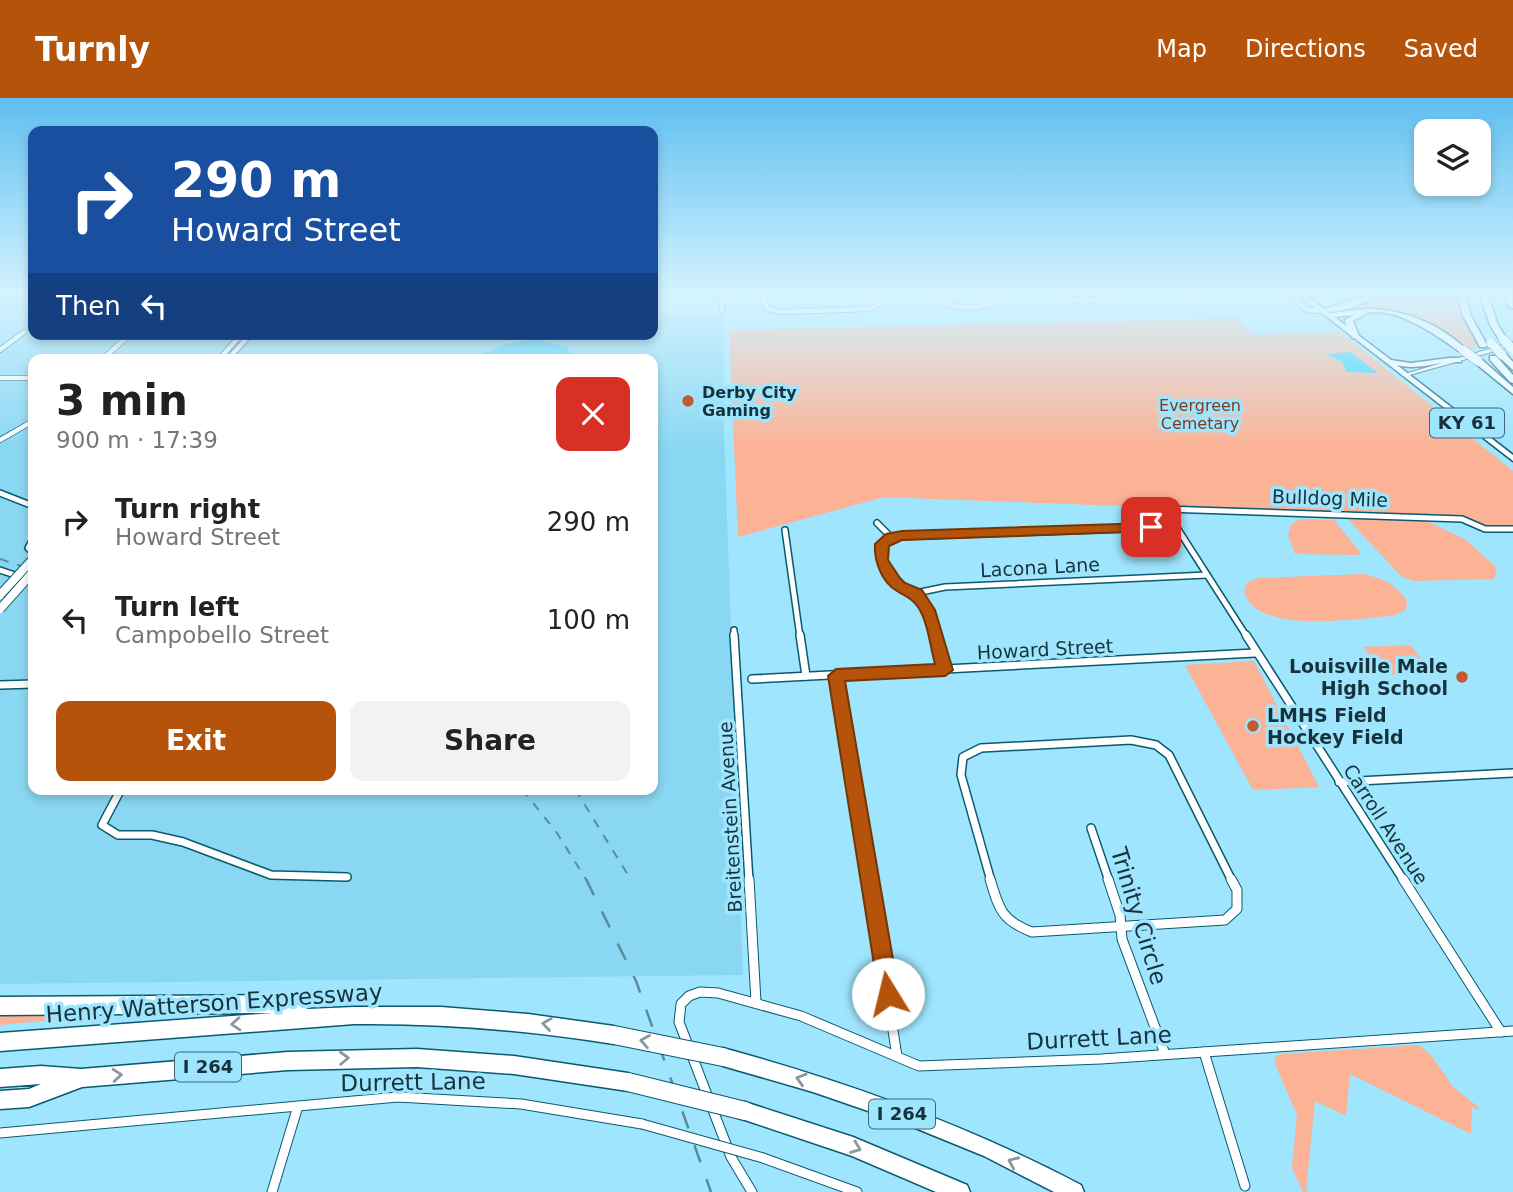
<!DOCTYPE html>
<meta charset="utf-8">
<style>
body{margin:0;font-family:"DejaVu Sans",sans-serif;background:#f2f2f2;color:#222;height:100vh;display:flex;flex-direction:column;font-size:26px;white-space:nowrap}
*{box-sizing:border-box;margin:0}
p{font-size:23px;color:#767676}
.icon{flex:none;width:38px;height:38px;fill:none;stroke:currentColor;stroke-width:2;stroke-linecap:round;stroke-linejoin:round}
.map{position:relative;flex:1;overflow:hidden}
.drawer{position:absolute;left:28px;top:256px;width:630px;height:441px;display:flex;flex-direction:column;background:#fff;border-radius:14px;box-shadow:0 4px 10px #0003}
.drawer>*{flex:none}
.guide{position:absolute;left:28px;top:28px;width:630px;height:214px;border-radius:14px;box-shadow:0 4px 10px #0003;background:#1a4fa0;color:#fff;overflow:hidden}
.buttons{position:absolute;left:1414px;top:21px;display:grid;gap:14px}
.buttons a{display:grid;place-items:center;width:77px;height:77px;border-radius:14px;background:#fff;box-shadow:0 4px 10px #0003;font-size:35px}
.pin{position:absolute;display:grid;place-items:center;width:60px;height:60px;color:#fff;margin:-30px;border-radius:14px;box-shadow:0 4px 10px #0006}
.me{position:absolute;width:77px;margin:-38px;rotate:351deg;stroke-linejoin:round;filter:drop-shadow(0 0 5px #0008)}
.turn{display:flex;align-items:center;gap:24px;height:147px;padding:0 28px;font-size:32px}
.turn .icon{width:91px;height:91px;stroke-width:2.5}
.turn b{display:block;font-size:49px;line-height:60px}
.then{display:flex;align-items:center;height:66px;padding:0 28px;background:#0003;gap:14px;font-size:26px}
.round{display:grid;place-items:center;flex:none;width:74px;height:74px;border-radius:14px;background:#f2f2f2}
.overview{display:flex;align-items:center;justify-content:space-between;height:119px;padding:0 28px}
h1{font-size:42px;font-weight:800;line-height:52px}
.primary-button{display:flex;gap:14px;margin-top:auto;padding:14px 28px}
.primary-button a{flex:1;height:80px;border-radius:14px;background:#b45309;color:#fff;font-size:28px;font-weight:800;line-height:80px;text-align:center}
.primary-button a+a{background:#f2f2f2;color:#222}
ul{padding:0;list-style:none}
li{display:flex;align-items:center;gap:21px;height:98px;padding:0 28px}
li div{flex:1}
li b{display:block;font-size:26px}
li em{font-style:normal}
header{display:flex;align-items:center;gap:42px;box-sizing:border-box;height:98px;padding:0 35px;background:#b45309;color:#fff}
header strong{font-size:33px}
nav{display:flex;gap:38px;margin-inline-start:auto;font-size:24px}
.map>svg:first-child{display:block}
.built{fill:#89d7f2;fill-rule:evenodd}
.green{fill:#fbb295}
.water{fill:#32d0fc}
.lines{fill:none;stroke-linecap:round;stroke-linejoin:round}
.street-far3-casing{stroke:#095a70;stroke-width:6}
.street-far2-casing{stroke:#095a70;stroke-width:8}
.street-far1-casing{stroke:#095a70;stroke-width:10}
.street-casing{stroke:#095a70;stroke-width:11}
.secondary-casing{stroke:#095a70;stroke-width:2}
.primary-casing{stroke:#095a70;stroke-width:3}
.highway-casing{stroke:#095a70;stroke-width:3}
.street-far3{stroke:#fff;stroke-width:4.5}
.street-far2{stroke:#fff;stroke-width:5}
.street-far1{stroke:#fff;stroke-width:7}
.street{stroke:#fff;stroke-width:9}
.secondary{fill:#fff;fill-rule:evenodd}
.primary{fill:#fff;fill-rule:evenodd}
.highway{fill:#fff;fill-rule:evenodd}
.rail-far1{stroke:#5b8c9e;stroke-width:2;stroke-dasharray:9 9;stroke-linecap:butt}
.rail{stroke:#5b8c9e;stroke-width:2.5;stroke-dasharray:18 18;stroke-linecap:butt}
.street-bridge-casing{stroke:#095a70;stroke-width:11;stroke-linecap:butt}
.secondary-bridge-casing{stroke:#095a70;stroke-width:10;stroke-linecap:butt}
.highway-bridge-far1-casing{stroke:#095a70;stroke-width:10;stroke-linecap:butt}
.highway-bridge-casing{stroke:#095a70;stroke-width:20;stroke-linecap:butt}
.street-bridge{stroke:#fff;stroke-width:9}
.secondary-bridge{stroke:#fff;stroke-width:8}
.highway-bridge-far1{stroke:#fff;stroke-width:9}
.highway-bridge{stroke:#fff;stroke-width:18}
.oneway{stroke:#8a999e}
.route{fill:#b45309;stroke:#753606;stroke-width:2}
.poi-dot{fill:#c15a2e;stroke:#9fe5fe;stroke-width:2.5}
.labels{text-anchor:middle;stroke-width:7;stroke-linejoin:round;paint-order:stroke}
.far-poi-label{font-size:16px;font-weight:bold;fill:#16333d;stroke:#9fe5fe;text-anchor:start}
.far-park-label{font-size:16px;fill:#7e3b1f;stroke:#9fe5fe}
.shield{fill:#9fe5fe;stroke:#3f6877;stroke-width:2}
.shield-label{font-size:18px;font-weight:bold;fill:#16333d}
.street-label{font-size:19px;fill:#16333d;stroke:#9fe5fe}
.poi-label{font-size:19px;font-weight:bold;fill:#16333d;stroke:#9fe5fe;text-anchor:end}
.near-street-label{font-size:23px;fill:#16333d;stroke:#9fe5fe}
</style>
<header>
<strong>Turnly</strong>
<nav><a>Map</a><a>Directions</a><a>Saved</a></nav>
</header>
<div class="map">
<svg width="1513" height="1094" viewBox="0 0 1513 1094">
<rect width="100%" height="100%" fill="#9fe5fe"/>
<path class="built" d="M0,198H33V236H653V215L723,216L724,332L743,877L0,886ZM33,261H653V691H33Z"/>
<g class="green">
<path d="M1379,198H1456L1459,213L1478,249L1466,252C1416,213 1395,209 1333,215Z"/>
<polygon points="1238,220 1253,237 1340,234 1513,373 1513,431 1485,431 1462,421 1421,420 1466,442 1497,470 1494,481 1413,483 1401,478 1345,418 1403,419 884,399 738,439 729,232"/>
<polygon points="1299,421 1334,422 1360,454 1359,457 1295,456 1288,437 1291,427"/>
<path d="M1364,476C1382,480 1397,487 1407,503L1406,512L1393,518C1356,520 1258,538 1244,494L1247,485L1258,480Z"/>
<polygon points="1410,547 1434,575 1387,577 1363,549"/>
<polygon points="1254,563 1319,689 1253,692 1185,567"/>
<polygon points="85,916 84,918 74,920 0,927 0,918"/>
<polygon points="1419,947 1431,957 1453,989 1477,1008 1479,1012 1472,1009 1471,1036 1350,976 1346,1018 1315,1003 1306,1092 1309,1094 1303,1094 1292,1070 1297,1017 1275,966 1275,959 1281,956"/>
</g>
<g class="water">
<path d="M538,241L568,250L572,261H475C495,248 514,243 538,241Z"/>
<polygon points="1350,254 1378,275 1347,274 1342,264 1326,256"/>
</g>
<g class="lines">
<defs>
<g id="street-far3">
<polyline points="721,198 722,213"/>
<polyline points="763,198 767,211 781,214 869,211 879,206 876,198"/>
<path d="M936,198C949,212 980,213 996,203L995,198"/>
<polyline points="1055,198 1084,204 1112,198"/>
<polyline points="1182,198 1198,198"/>
<polyline points="1289,198 1308,212 1322,213"/>
<polyline points="0,252 24,234"/>
<polyline points="103,261 130,236"/>
<polyline points="0,280 33,280"/>
<polyline points="0,342 33,323"/>
</g>
<g id="street-far2">
<polyline points="0,395 33,408"/>
<polyline points="877,425 891,439"/>
<polyline points="785,432 800,539"/>
<polyline points="891,439 1177,429"/>
<polyline points="891,439 880,451 883,466 892,482 923,503 938,539"/>
<polyline points="33,441 28,450 33,455"/>
<polyline points="0,472 33,483"/>
<polyline points="916,495 945,489 1207,477"/>
<polyline points="734,532 734,539"/>
<polyline points="1247,539 1165,411 1462,421 1485,431 1513,431"/>
</g>
<g id="street-far1">
<polyline points="734,537 749,783"/>
<polyline points="800,537 806,578"/>
<polyline points="937,537 945,572"/>
<polyline points="1246,537 1404,783"/>
<polyline points="836,577 869,783"/>
<polyline points="752,581 1255,555"/>
<polyline points="0,587 33,586"/>
<polyline points="1339,684 1513,675"/>
<polyline points="121,691 102,727 118,737 152,737 183,744 271,777 347,779"/>
<polyline points="1091,730 1109,783"/>
<polyline points="991,783 961,677 963,659 981,650 1131,642 1156,647 1169,657 1232,783"/>
</g>
<g id="street">
<polyline points="749,781 756,904"/>
<polyline points="869,781 897,958"/>
<path d="M990,781C999,811 1001,822 1032,834L1225,822L1237,811V792L1231,781"/>
<polyline points="1108,781 1120,817 1122,841 1165,956"/>
<polyline points="1403,781 1501,934"/>
<polyline points="1204,954 1245,1088"/>
<polyline points="0,1035 398,999 521,1006 642,1026"/>
<polyline points="763,1060 857,1094"/>
<polyline points="272,1094 298,1008"/>
<polyline points="752,1094 731,1059 679,924 681,906 689,898 700,894 718,895 801,918 919,968 1101,961 1513,933"/>
</g>
<g id="secondary">
<polygon points="239,236 245,236 222,261 216,261"/>
<polygon points="248,236 254,236 231,261 225,261"/>
<polygon points="1513,244 1513,248 1406,278 1401,277"/>
</g>
<path id="primary" d="M1300,198H1307L1391,262L1411,265L1449,260H1461V264H1458C1437,263 1418,273 1397,267L1513,357V363Z"/>
<g id="highway">
<path d="M1365,198H1376C1363,206 1337,218 1322,212Z"/>
<polygon points="1458,198 1466,198 1471,218 1487,247 1486,249 1480,249 1463,218"/>
<polygon points="1480,198 1488,198 1498,227 1507,241 1506,243 1500,243 1490,227"/>
<polygon points="1504,198 1512,198 1513,210 1510,210"/>
<path d="M1367,211C1404,211 1440,226 1467,252L1460,254C1438,238 1396,208 1367,215C1365,216 1357,221 1353,223L1359,238L1355,240H1352L1346,229L1345,222L1354,217L1334,219L1325,217L1329,215Z"/>
<polygon points="1499,255 1505,255 1513,264 1513,272 1499,259"/>
<polygon points="1490,258 1496,258 1513,277 1513,285 1510,284 1490,262"/>
<polygon points="1475,261 1481,261 1513,289 1513,296 1475,265"/>
<path d="M277,897L308,911L354,909H441L528,916L614,928L620,931L623,937L620,943L614,946C527,932 441,925 354,926L0,953V935L273,915L0,917V899Z"/>
<path d="M723,950C847,984 967,1027 1081,1087L1084,1094H1054L984,1058L903,1025L813,994L723,968L717,965L714,959L717,953Z"/>
<polygon points="417,951 514,958 628,975 634,978 637,984 634,990 628,993 514,976 417,969 288,972 82,989 29,1009 0,1011 0,993 29,991 41,986 0,989 0,971 41,968 81,971 288,954"/>
<polygon points="745,1004 853,1039 967,1087 970,1094 936,1094 852,1058 745,1022 738,1020 736,1013 738,1006"/>
</g>
</defs>
<use href="#street-far3" class="street-far3-casing"/>
<use href="#street-far2" class="street-far2-casing"/>
<use href="#street-far1" class="street-far1-casing"/>
<use href="#street" class="street-casing"/>
<use href="#secondary" class="secondary-casing"/>
<use href="#primary" class="primary-casing"/>
<use href="#highway" class="highway-casing"/>
<use href="#street-far3" class="street-far3"/>
<use href="#street-far2" class="street-far2"/>
<use href="#street-far1" class="street-far1"/>
<use href="#street" class="street"/>
<use href="#secondary" class="secondary"/>
<use href="#primary" class="primary"/>
<use href="#highway" class="highway"/>
<g class="rail-far1">
<polyline points="0,461 33,472"/>
<polyline points="522,691 557,735 587,783"/>
<polyline points="575,691 628,777"/>
</g>
<polyline class="rail" points="586,781 636,883 711,1094"/>
<defs>
<polyline id="street-bridge" points="642,1026 763,1060"/>
<g id="secondary-bridge">
<polyline points="0,497 33,461"/>
<polyline points="0,511 33,474"/>
</g>
<g id="highway-bridge-far1">
<polyline points="1503,241 1513,252"/>
<polyline points="1491,245 1502,257"/>
<polyline points="1463,252 1478,263"/>
</g>
<g id="highway-bridge">
<polyline points="614,937 723,959"/>
<polyline points="628,984 745,1013"/>
</g>
</defs>
<use href="#street-bridge" class="street-bridge-casing"/>
<use href="#secondary-bridge" class="secondary-bridge-casing"/>
<use href="#highway-bridge-far1" class="highway-bridge-far1-casing"/>
<use href="#highway-bridge" class="highway-bridge-casing"/>
<use href="#street-bridge" class="street-bridge"/>
<use href="#secondary-bridge" class="secondary-bridge"/>
<use href="#highway-bridge-far1" class="highway-bridge-far1"/>
<use href="#highway-bridge" class="highway-bridge"/>
</g>
<defs><path id="oneway-chevron" d="M-2-3.5L2.5 0L-2 3.5" fill="none" stroke-width="1.6" stroke-linecap="round" stroke-linejoin="round" transform="scale(1.75)"/></defs>
<g class="oneway">
<use href="#oneway-chevron" transform="translate(236 926) rotate(176)"/>
<use href="#oneway-chevron" transform="translate(547 926) rotate(-172)"/>
<use href="#oneway-chevron" transform="translate(645 943) rotate(-170)"/>
<use href="#oneway-chevron" transform="translate(344 960) rotate(-2)"/>
<use href="#oneway-chevron" transform="translate(117 977) rotate(-5)"/>
<use href="#oneway-chevron" transform="translate(801 981) rotate(-163)"/>
<use href="#oneway-chevron" transform="translate(856 1050) rotate(21)"/>
<use href="#oneway-chevron" transform="translate(1013 1064) rotate(-156)"/>
</g>
<linearGradient id="sky" x2="0" y2="1"><stop stop-color="#5fbff0"/><stop offset="0.56" stop-color="#d4f3ff"/><stop offset="1" stop-color="#d4f3ff" stop-opacity="0"/></linearGradient>
<rect width="1513" height="351" fill="url(#sky)"/>
<path class="route" d="M1151,425L1156,426V433L902,442L889,448L888,462L900,480L905,485L922,492L935,512L953,572L945,578L845,583L899,896L896,904L888,907L880,904L828,578L836,571L935,566C930,548 928,524 918,509C911,499 906,499 897,493C881,484 874,462 875,446L886,436L902,433Z"/>
<g class="poi-dot">
<circle cx="688" cy="303" r="7"/>
<circle cx="1462" cy="579" r="7"/>
<circle cx="1253" cy="628" r="7"/>
</g>
<g class="labels">
<g class="far-poi-label">
<text x="702" y="300">Derby City<tspan x="702" dy="18">Gaming</tspan></text>
</g>
<g class="far-park-label">
<text x="1200" y="313">Evergreen<tspan x="1200" dy="18">Cemetary</tspan></text>
</g>
<g class="shield">
<rect x="1430" y="310.5" width="74" height="29" rx="5"/>
<rect x="175" y="954.5" width="66" height="29" rx="5"/>
<rect x="869" y="1001.5" width="66" height="29" rx="5"/>
</g>
<g class="shield-label">
<text x="1467" y="331">KY 61</text>
<text x="208" y="975">I 264</text>
<text x="902" y="1022">I 264</text>
</g>
<g class="street-label">
<text transform="translate(1330 400) rotate(2)" y="7">Bulldog Mile</text>
<text transform="translate(1040 469) rotate(-3)" y="7">Lacona Lane</text>
<text transform="translate(1045 551) rotate(-3)" y="7">Howard Street</text>
<text transform="translate(730 719) rotate(-93)" y="7">Breitenstein Avenue</text>
<text transform="translate(1386 726) rotate(57)" y="7">Carroll Avenue</text>
</g>
<g class="poi-label">
<text x="1448" y="575">Louisville Male<tspan x="1448" dy="22">High School</tspan></text>
<text x="1267" y="624" text-anchor="start">LMHS Field<tspan x="1267" dy="22">Hockey Field</tspan></text>
</g>
<g class="near-street-label">
<text transform="translate(1139 818) rotate(73)" y="8">Trinity Circle</text>
<text transform="translate(214 905) rotate(-4)" y="8">Henry Watterson Expressway</text>
<text transform="translate(1099 940) rotate(-3)" y="8">Durrett Lane</text>
<text transform="translate(413 984) rotate(-1)" y="8">Durrett Lane</text>
</g>
</g>
</svg>
<div class="buttons">
<a><svg class="icon" aria-label="layers" viewBox="0 0 24 24"><path d="M12 4l9 5-9 5-9-5zM3 14l9 5 9-5"/></svg></a>
</div>
<div class="pin" style="left:1151px;top:429px;background:#d93025"><svg class="icon" aria-label="arrive" viewBox="0 0 24 24"><path d="M6 21V4h12l-3 4 3 4H6"/></svg></div>
<svg class="me" style="left:888px;top:896px" viewBox="-20 -20 40 40"><circle r="19" fill="#fff"/><path d="M0-13L10 11 0 6-10 11z" fill="#b45309"/></svg>
<div class="guide">
<div class="turn"><svg class="icon" aria-label="right" viewBox="0 0 24 24"><path d="M7 20v-9h11M14 6l5 5-5 5"/></svg><div><b>290 m</b>Howard Street</div></div>
<div class="then">Then<svg class="icon" aria-label="left" viewBox="0 0 24 24"><path d="M17 20v-9H6M10 6l-5 5 5 5"/></svg></div>
</div>
<section class="drawer">
<div class="overview"><div><h1>3 min</h1><p>900 m · 17:39</p></div><a class="round" style="background:#d93025;color:#fff"><svg class="icon" aria-label="close" viewBox="0 0 24 24"><path d="M6 6l12 12M18 6L6 18"/></svg></a></div>
<ul>
<li><svg class="icon" aria-label="right" viewBox="0 0 24 24"><path d="M7 20v-9h11M14 6l5 5-5 5"/></svg><div><b>Turn right</b><p>Howard Street</p></div><em>290 m</em></li>
<li><svg class="icon" aria-label="left" viewBox="0 0 24 24"><path d="M17 20v-9H6M10 6l-5 5 5 5"/></svg><div><b>Turn left</b><p>Campobello Street</p></div><em>100 m</em></li>
</ul>
<div class="primary-button"><a>Exit</a><a>Share</a></div>
</section>
</div>
